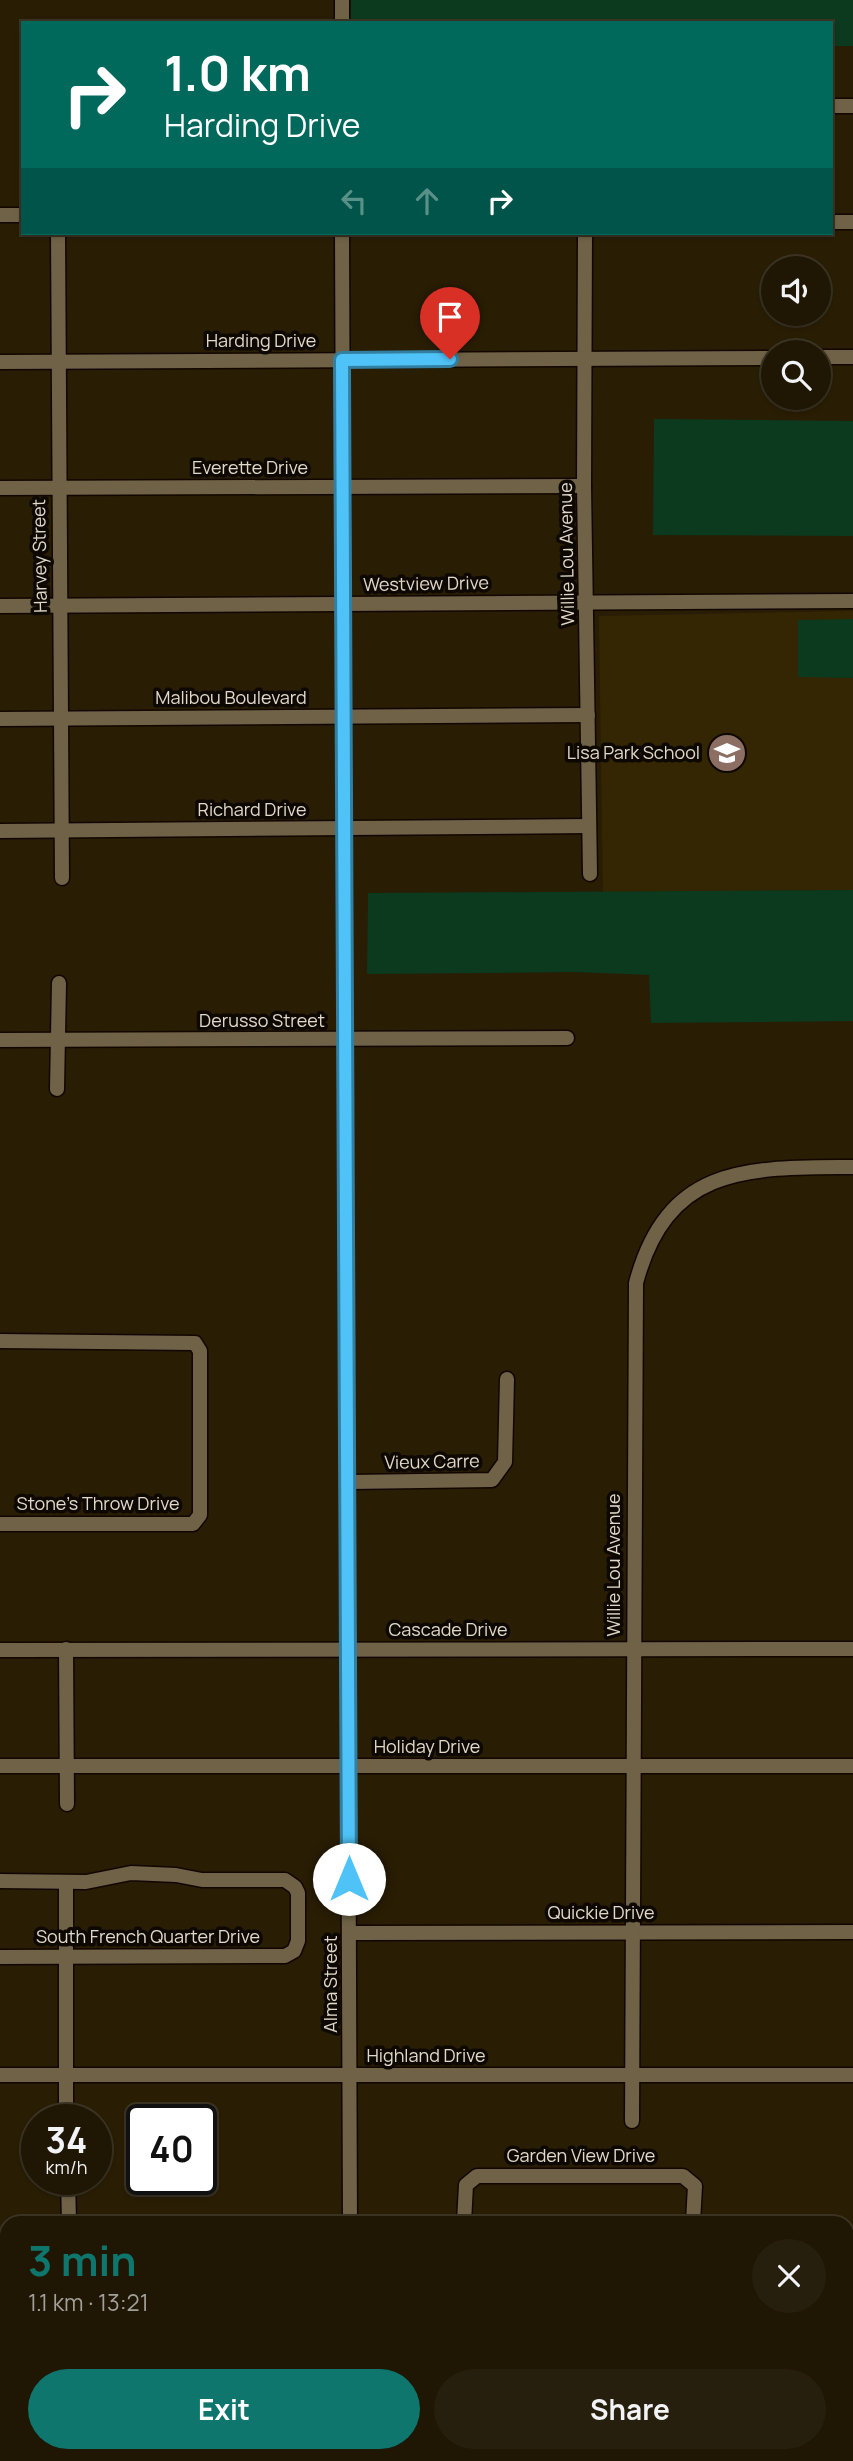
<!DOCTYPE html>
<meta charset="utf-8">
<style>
body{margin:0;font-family:Manrope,sans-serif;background:#271f0d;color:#f1f3f6;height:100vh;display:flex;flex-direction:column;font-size:26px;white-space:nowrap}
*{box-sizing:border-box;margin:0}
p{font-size:23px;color:#a19f9a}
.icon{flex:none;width:38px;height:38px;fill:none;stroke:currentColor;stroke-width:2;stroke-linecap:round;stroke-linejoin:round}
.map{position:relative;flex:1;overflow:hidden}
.side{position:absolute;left:0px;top:2216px;width:854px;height:247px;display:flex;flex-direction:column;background:#1f1603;border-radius:21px 21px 0 0;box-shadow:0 2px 5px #0004,0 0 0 2px #3c3525}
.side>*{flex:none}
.top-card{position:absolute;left:21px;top:21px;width:812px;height:214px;border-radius:0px;box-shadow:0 2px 5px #0004,0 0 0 2px #3c3525;background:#00695c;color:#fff;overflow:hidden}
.controls{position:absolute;left:761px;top:256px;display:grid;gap:14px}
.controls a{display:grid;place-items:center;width:70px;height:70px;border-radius:50%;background:#1f1603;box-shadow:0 2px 5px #0004,0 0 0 2px #3c3525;font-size:35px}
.speed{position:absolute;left:21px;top:2104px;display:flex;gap:14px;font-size:35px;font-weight:700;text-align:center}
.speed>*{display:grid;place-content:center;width:91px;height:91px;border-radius:50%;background:#1f1603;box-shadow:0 2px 5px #0004,0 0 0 2px #3c3525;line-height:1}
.speed small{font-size:18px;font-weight:400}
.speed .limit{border:4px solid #111;border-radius:10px;background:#fff;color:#111}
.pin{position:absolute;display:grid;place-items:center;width:60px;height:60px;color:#fff;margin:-72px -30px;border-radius:50% 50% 50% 0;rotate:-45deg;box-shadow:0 0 7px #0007}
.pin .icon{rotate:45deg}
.me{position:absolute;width:77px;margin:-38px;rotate:0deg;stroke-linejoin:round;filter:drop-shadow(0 0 5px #0008)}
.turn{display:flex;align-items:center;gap:24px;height:147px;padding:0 28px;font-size:32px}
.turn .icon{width:91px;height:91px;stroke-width:2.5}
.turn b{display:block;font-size:49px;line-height:60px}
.lanes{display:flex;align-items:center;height:66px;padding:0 28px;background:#0003;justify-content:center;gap:35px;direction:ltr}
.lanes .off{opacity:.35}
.round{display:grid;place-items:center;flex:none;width:74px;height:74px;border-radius:37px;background:#271f0d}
.summary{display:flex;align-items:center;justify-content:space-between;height:119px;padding:0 28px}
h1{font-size:42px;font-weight:700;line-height:52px;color:#0f766e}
.button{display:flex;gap:14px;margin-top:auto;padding:14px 28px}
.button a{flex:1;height:80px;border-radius:42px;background:#0f766e;color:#fff;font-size:28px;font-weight:700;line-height:80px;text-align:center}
.button a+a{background:#271f0d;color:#f1f3f6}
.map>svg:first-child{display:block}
.industrial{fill:#342021}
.built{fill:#352603}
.green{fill:#0b3a1e}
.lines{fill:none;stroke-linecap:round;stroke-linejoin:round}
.minor-casing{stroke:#120700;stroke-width:17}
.minor{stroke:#6f6246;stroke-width:14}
.route-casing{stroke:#337fa1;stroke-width:18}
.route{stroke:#4fc3f7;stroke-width:12}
.labels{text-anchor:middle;stroke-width:7;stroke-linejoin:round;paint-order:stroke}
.street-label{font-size:18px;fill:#e0d8c9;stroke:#0d0802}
.poi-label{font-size:18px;fill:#e0d8c9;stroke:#0d0802;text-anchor:end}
</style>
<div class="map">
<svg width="853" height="2461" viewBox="0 0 853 2461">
<rect width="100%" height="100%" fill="#291d04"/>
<polygon class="industrial" points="847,2374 853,2374 853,2461 0,2461 0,2387 7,2387 7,2455 847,2455"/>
<polygon class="built" points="853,611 853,890 603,892 599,616"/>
<g class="green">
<polygon points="351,0 853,0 853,46 831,46 831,23 350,23"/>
<polygon points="654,419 853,421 853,536 653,535"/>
<polygon points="853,619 853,678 798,677 798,620"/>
<polygon points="853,890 853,1021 651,1023 649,975 575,972 367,974 368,893"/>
</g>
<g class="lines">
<defs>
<g id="minor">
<polyline points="342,0 342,23"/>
<polyline points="831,106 853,106"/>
<polyline points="0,215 23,215"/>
<polyline points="831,222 853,222"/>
<polyline points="58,233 62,878"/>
<polyline points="342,233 350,2222"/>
<polyline points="585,233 584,486 590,874"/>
<polyline points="819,357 853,357"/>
<polyline points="0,362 774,358"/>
<polyline points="0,488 584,486"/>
<polyline points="0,606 853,601"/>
<polyline points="0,719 588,715"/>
<polyline points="0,831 589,826"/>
<polyline points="0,1040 567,1038"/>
<polyline points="57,1089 59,983"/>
<polyline points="0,1341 195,1343 200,1351 200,1515 193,1524 0,1524"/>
<polyline points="350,1482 492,1480 505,1462 507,1379"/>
<polyline points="66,1649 67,1804"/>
<polyline points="0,1650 853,1649"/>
<polyline points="0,1766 853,1766"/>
<polyline points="0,1881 86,1882 131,1873 176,1875 202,1880 285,1880 295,1887 298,1893 298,1941 294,1951 285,1956 0,1957"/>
<polyline points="350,1933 853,1932"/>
<polyline points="0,2075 853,2075"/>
<polyline points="66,2119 66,1883"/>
<path d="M632,2121L636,1283C668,1163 750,1168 853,1167"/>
<polyline points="68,2179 69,2222"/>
<polyline points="464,2222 466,2185 477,2176 683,2176 695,2186 693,2222"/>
<polyline points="847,2261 853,2261"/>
<polyline points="0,2311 7,2311"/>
<polyline points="176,2455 176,2461"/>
<polyline points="29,2461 29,2455"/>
<polyline points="349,2461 349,2455"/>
</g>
</defs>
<use href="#minor" class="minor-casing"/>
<use href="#minor" class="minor"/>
</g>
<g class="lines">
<defs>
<polyline id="route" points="349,1879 342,360 450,359"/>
</defs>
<use href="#route" class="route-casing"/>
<use href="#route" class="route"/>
</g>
<defs>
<symbol id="school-disc" viewBox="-11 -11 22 22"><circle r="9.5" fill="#8d6e63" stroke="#0d0802"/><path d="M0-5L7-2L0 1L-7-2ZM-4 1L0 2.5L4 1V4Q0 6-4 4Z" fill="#fff"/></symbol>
</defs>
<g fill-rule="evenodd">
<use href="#school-disc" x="705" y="731" width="44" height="44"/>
</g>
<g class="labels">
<g class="street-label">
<text x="261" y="347">Harding Drive</text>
<text x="250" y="474">Everette Drive</text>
<text transform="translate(567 554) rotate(-91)" y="6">Willie Lou Avenue</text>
<text transform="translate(40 556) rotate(-91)" y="6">Harvey Street</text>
<text transform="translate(426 584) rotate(-1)" y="6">Westview Drive</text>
<text x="231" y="704">Malibou Boulevard</text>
<text x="252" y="816">Richard Drive</text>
<text x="262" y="1027">Derusso Street</text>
<text transform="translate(432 1462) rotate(-1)" y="6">Vieux Carre</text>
<text x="98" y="1510">Stone's Throw Drive</text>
<text transform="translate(614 1565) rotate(-90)" y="6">Willie Lou Avenue</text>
<text x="448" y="1636">Cascade Drive</text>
<text x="427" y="1753">Holiday Drive</text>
<text x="601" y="1919">Quickie Drive</text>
<text x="148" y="1943">South French Quarter Drive</text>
<text transform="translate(331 1984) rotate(-90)" y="6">Alma Street</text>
<text x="426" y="2062">Highland Drive</text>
<text x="581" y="2162">Garden View Drive</text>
</g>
<g class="poi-label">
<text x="700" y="759">Lisa Park School</text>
</g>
</g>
</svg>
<div class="controls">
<a><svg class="icon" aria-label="sound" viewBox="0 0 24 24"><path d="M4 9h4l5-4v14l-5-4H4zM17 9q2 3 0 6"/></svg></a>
<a><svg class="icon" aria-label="search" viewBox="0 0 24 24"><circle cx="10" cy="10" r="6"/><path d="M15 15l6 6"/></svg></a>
</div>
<div class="speed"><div>34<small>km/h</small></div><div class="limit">40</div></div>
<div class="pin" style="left:450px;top:359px;background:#d93025"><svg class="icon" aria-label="arrive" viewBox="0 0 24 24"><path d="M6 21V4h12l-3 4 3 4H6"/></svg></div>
<svg class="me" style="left:349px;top:1879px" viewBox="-20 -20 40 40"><circle r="19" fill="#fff"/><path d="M0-13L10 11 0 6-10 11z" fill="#4fc3f7"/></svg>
<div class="top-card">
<div class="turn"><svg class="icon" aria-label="right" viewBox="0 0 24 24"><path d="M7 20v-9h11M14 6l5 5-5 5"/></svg><div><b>1.0 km</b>Harding Drive</div></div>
<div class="lanes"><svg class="icon off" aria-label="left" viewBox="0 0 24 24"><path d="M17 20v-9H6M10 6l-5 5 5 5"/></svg><svg class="icon off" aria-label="ahead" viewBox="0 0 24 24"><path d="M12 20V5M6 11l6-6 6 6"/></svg><svg class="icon" aria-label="right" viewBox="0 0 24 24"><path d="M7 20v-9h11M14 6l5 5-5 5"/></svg></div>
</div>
<section class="side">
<div class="summary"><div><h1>3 min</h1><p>1.1 km · 13:21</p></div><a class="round"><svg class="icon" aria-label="close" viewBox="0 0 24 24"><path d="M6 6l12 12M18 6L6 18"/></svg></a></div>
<div class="button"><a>Exit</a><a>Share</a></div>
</section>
</div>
